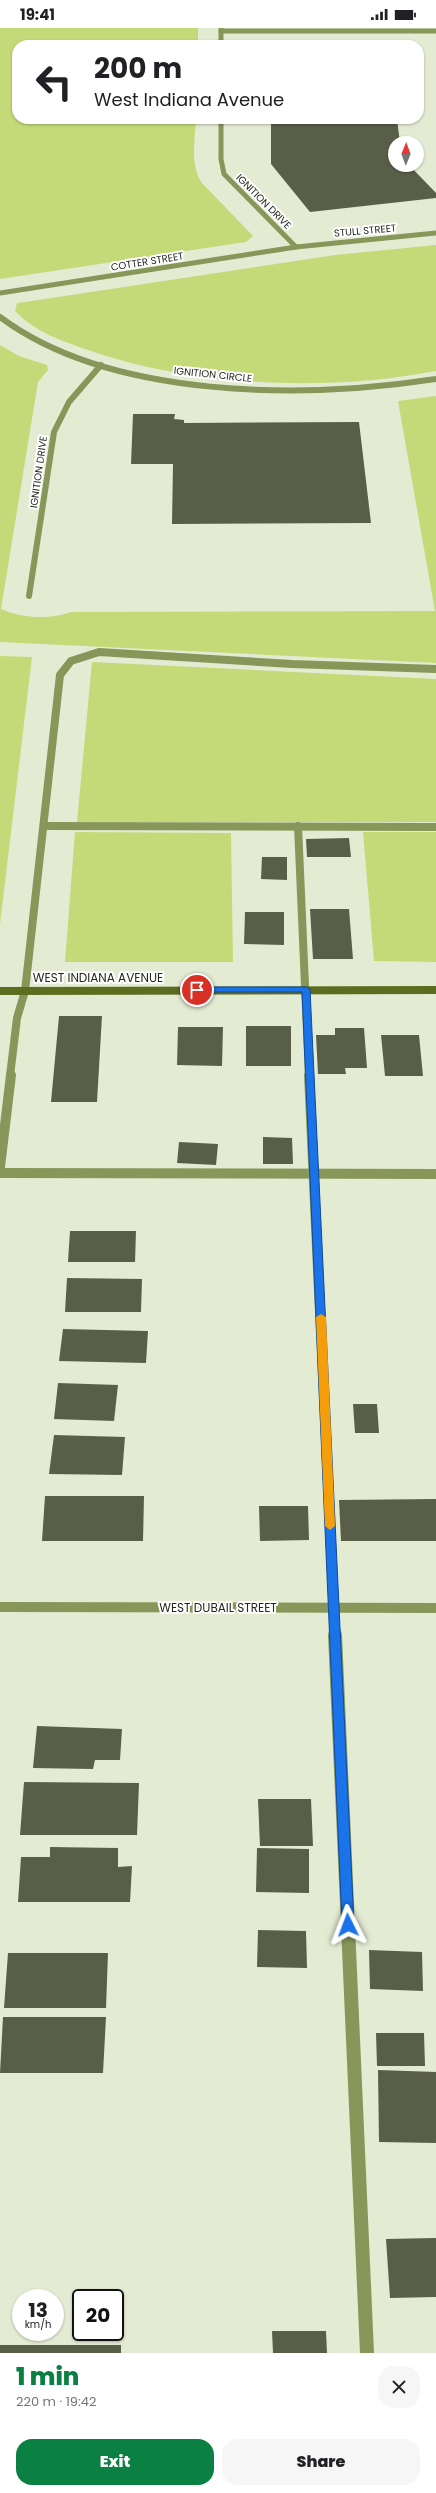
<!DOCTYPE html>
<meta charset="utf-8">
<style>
body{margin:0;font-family:Poppins,sans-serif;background:#f6f6f6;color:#202124;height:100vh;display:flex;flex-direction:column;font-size:15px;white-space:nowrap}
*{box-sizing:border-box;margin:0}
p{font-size:13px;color:#757577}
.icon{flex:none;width:22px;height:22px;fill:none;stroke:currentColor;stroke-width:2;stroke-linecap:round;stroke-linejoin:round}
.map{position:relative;height:2325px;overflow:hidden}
.sheet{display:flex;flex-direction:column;background:#fff;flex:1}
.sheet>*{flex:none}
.banner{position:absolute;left:12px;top:12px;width:412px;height:84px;border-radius:16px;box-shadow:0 1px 3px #0004;background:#fff;color:#202124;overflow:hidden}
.needle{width:26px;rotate:1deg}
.buttons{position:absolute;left:388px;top:108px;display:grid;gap:8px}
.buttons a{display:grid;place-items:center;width:36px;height:36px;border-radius:50%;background:#fff;box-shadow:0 1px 3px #0004;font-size:20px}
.speed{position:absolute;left:12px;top:2261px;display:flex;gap:8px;font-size:20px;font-weight:700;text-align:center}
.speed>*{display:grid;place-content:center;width:52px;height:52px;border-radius:50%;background:#fff;box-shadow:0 1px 3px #0004;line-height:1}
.speed small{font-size:10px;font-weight:400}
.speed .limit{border:2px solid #111;border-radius:6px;background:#fff;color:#111}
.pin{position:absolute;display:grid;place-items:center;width:34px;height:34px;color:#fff;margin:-17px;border:2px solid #fff;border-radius:50%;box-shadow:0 1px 4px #0007}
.me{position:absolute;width:44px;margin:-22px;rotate:357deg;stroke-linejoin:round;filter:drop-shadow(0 0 3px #0008)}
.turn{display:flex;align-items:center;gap:14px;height:84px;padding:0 16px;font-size:18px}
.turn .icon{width:52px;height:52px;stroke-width:2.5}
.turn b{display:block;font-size:28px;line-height:34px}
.round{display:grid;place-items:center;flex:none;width:42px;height:42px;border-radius:16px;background:#f6f6f6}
.headline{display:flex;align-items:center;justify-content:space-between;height:68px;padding:0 16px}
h1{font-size:24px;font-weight:800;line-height:30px;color:#0b8043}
.action{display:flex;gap:8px;margin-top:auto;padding:8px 16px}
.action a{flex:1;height:46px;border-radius:16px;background:#0b8043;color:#fff;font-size:16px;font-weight:800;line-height:46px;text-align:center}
.action a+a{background:#f6f6f6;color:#202124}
.status{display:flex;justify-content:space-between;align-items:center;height:28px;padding:0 20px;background:#fff;direction:ltr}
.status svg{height:11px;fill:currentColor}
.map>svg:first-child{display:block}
.green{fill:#c4da79}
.building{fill:#595e49}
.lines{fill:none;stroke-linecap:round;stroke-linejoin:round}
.lane-far3{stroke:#879659;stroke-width:5}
.lane-far2{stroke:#879659;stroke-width:8}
.lane-far1{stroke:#879659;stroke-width:10}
.lane{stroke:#879659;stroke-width:14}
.street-far3{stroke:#879659;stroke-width:5}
.street-far2{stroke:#879659;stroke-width:6}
.street-far1{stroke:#879659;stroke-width:8}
.street{stroke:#879659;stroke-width:10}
.secondary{stroke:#5d6c1e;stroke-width:8}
.route{fill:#1a73e8;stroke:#114b97}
.slow{fill:#f59e0b}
.labels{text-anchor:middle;stroke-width:4;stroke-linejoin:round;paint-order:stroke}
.far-street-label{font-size:10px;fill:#25271e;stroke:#fff}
.street-label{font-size:12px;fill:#25271e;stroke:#fff}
</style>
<div class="status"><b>19:41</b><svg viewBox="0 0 49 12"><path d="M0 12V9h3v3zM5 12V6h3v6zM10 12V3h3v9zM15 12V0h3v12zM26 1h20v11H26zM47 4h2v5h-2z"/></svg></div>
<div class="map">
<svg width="436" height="2325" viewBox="0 0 436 2325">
<rect width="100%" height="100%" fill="#e4ebd3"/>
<g class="green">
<path d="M0,0H198V17H17V91H196C195,112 190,135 201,154L253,208L246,214L0,251Z"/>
<path d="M436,217V343C327,364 191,359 85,321C59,312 34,303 15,283L17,275L25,274L335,227Z"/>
<path d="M0,317L19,328L47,337L48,342L38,354L1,581C21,590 50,592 71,584L435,583L398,373L436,368V635L0,614Z"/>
<polygon points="0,628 32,629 0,896"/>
<polygon points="92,634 436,651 436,794 77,794"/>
<polygon points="75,804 231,805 233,934 65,934"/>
<polygon points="363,804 436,804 436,934 374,933"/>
</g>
<g class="building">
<polygon points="271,91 397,91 400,115 395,115 395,137 409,137 436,165 436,170 310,184 271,136"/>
<polygon points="133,386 175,386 174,391 184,392 184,395 359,394 371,495 172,496 173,436 131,436"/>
<polygon points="349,810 351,829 307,829 306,811"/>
<polygon points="262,829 287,829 287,852 261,851"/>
<polygon points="310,881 349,881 353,931 313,931"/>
<polygon points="245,884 284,884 284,917 244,916"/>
<polygon points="59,988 102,988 97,1074 51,1074"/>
<rect x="246" y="998" width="45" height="40"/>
<polygon points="178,999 223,999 222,1038 177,1037"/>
<polygon points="335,1000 364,1000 367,1040 345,1040 346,1046 318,1046 316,1007 335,1007"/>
<polygon points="381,1007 419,1007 423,1048 385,1048"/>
<polygon points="263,1109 292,1110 293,1136 263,1136"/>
<polygon points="179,1114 218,1116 216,1137 177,1135"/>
<polygon points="70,1203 136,1203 135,1234 68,1234"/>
<polygon points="67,1250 142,1251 141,1284 65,1284"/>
<polygon points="63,1301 148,1303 146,1335 59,1333"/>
<polygon points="58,1355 118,1357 114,1393 54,1391"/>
<polygon points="353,1376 377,1376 379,1405 355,1405"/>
<polygon points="54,1407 125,1409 122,1447 49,1446"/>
<polygon points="45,1468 144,1468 143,1513 42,1513"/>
<polygon points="436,1471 436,1513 341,1513 339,1472"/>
<polygon points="259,1478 308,1478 309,1512 260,1513"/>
<polygon points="37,1698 122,1701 120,1732 95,1732 93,1741 33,1740"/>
<polygon points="24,1754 139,1755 137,1807 20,1807"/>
<polygon points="258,1771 311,1771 313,1818 260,1818"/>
<polygon points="50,1819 118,1820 118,1839 132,1838 130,1874 18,1874 21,1829 50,1829"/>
<polygon points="257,1820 309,1821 309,1865 256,1864"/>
<polygon points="258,1902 306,1903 307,1940 257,1939"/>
<polygon points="369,1922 422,1924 423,1963 370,1961"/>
<polygon points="8,1925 108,1925 106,1980 4,1980"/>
<polygon points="3,1989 106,1989 103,2045 0,2045"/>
<polygon points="376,2005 424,2005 425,2038 377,2038"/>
<polygon points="378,2042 436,2044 436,2115 379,2114"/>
<polygon points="436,2210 436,2269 390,2270 386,2211"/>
<polygon points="272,2303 326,2303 327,2325 273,2325"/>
<rect x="0" y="2317" width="121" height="8"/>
</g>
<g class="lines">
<polyline class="lane-far3" points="221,3 436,3"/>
<g class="lane-far2">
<polyline points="44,798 436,799"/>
<polyline points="298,798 309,1048"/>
<polyline points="25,963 60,647 71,633 99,624 292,636 436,641"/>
</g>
<g class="lane-far1">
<polyline points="309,1047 335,1608"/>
<polyline points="0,1145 436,1146"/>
</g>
<polyline class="lane" points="335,1607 367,2325"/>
<g class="street-far3">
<polyline points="221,0 221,17"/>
<polyline points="221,91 221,131 224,146 296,219"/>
<polyline points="0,265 296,219 436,205"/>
</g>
<g class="street-far2">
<path d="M0,289C111,372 305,371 436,351"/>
<polyline points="29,568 54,404 69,374 101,337"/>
</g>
<polyline class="street-far1" points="10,1048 17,990 25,963"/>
<g class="street">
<polyline points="0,1139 11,1047"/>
<polyline points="0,1579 436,1580"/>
</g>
<polyline class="secondary" points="0,963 436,962"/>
</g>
<polygon class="route" points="197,959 306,959 310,961 354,1897 348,1903 342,1897 302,964 194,964 193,962"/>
<polygon class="slow" points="321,1286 326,1289 335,1498 330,1502 325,1498 316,1289"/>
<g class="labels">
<g class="far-street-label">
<text transform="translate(264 173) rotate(45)" y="4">IGNITION DRIVE</text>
<text transform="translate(365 202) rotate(-5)" y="4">STULL STREET</text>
<text transform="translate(147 233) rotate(-9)" y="4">COTTER STREET</text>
<text transform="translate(213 346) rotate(6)" y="4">IGNITION CIRCLE</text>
<text transform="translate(38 444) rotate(-82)" y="4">IGNITION DRIVE</text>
</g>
<g class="street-label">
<text x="98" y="954">WEST INDIANA AVENUE</text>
<text x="218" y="1584">WEST DUBAIL STREET</text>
</g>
</g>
</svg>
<div class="buttons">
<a><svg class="needle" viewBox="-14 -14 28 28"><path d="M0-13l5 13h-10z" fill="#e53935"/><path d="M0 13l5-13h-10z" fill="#757577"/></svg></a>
</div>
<div class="speed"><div>13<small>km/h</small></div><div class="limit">20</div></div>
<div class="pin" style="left:197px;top:962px;background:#d93025"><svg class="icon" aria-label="arrive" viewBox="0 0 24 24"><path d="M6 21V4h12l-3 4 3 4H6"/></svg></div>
<svg class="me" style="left:348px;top:1897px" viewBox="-20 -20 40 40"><path d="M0-17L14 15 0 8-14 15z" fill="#1a73e8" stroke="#fff" stroke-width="4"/></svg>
<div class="banner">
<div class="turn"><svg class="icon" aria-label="left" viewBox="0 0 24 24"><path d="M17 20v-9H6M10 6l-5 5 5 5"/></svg><div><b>200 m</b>West Indiana Avenue</div></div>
</div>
</div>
<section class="sheet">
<div class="headline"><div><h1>1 min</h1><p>220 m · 19:42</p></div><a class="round"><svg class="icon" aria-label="close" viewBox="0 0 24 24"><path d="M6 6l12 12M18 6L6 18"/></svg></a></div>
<div class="action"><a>Exit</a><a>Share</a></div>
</section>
